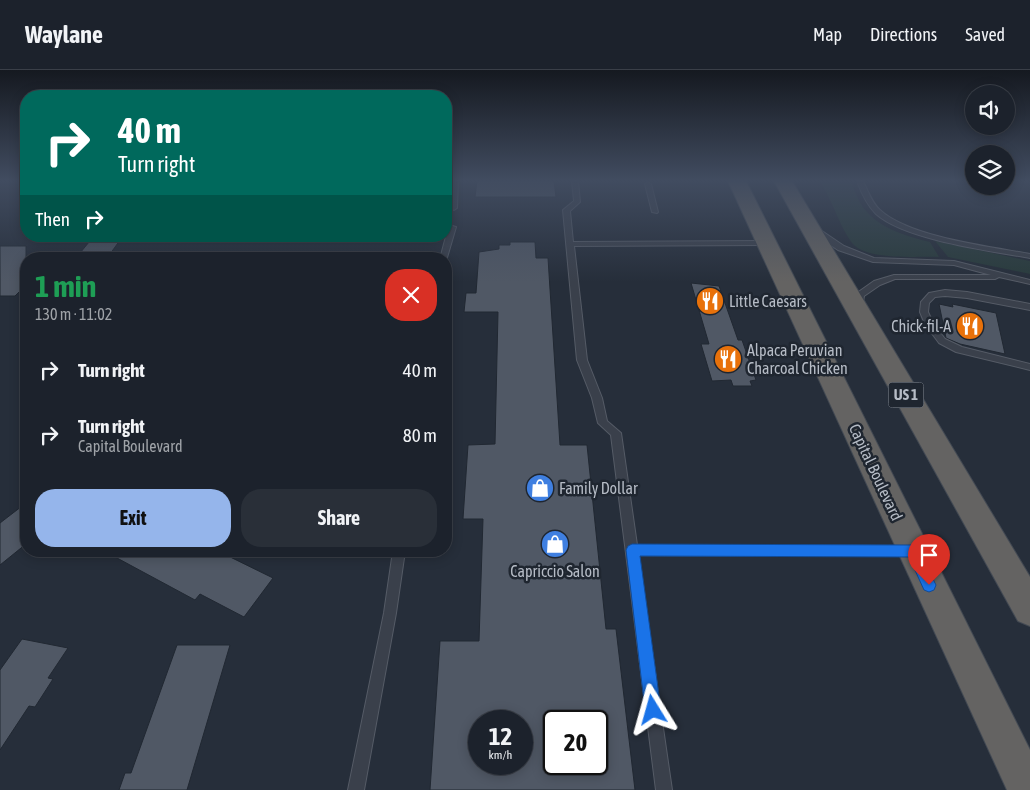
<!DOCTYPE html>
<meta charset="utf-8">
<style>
body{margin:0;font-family:"Asap Condensed",sans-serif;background:#292f38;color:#f1f3f6;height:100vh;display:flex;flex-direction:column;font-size:19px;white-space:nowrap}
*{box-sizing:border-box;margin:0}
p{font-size:16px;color:#a0a4a9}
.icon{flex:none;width:28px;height:28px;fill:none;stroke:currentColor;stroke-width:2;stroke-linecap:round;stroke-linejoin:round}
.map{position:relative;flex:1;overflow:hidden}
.sheet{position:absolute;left:20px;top:182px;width:432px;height:305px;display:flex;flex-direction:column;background:#1c222c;border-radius:20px;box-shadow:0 2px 12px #0003,0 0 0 1px #3a3f48}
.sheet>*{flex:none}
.banner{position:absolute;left:20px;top:20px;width:432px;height:152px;border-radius:20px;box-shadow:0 2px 12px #0003,0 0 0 1px #3a3f48;background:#00695c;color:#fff;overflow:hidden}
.fabs{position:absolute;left:965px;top:15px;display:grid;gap:10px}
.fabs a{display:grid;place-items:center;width:50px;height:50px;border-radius:50%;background:#1c222c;box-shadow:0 2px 12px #0003,0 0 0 1px #3a3f48;font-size:25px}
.speed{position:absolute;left:468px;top:640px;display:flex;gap:10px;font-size:25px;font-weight:700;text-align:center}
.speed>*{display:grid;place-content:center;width:65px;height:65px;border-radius:50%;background:#1c222c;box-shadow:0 2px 12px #0003,0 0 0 1px #3a3f48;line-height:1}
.speed small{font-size:12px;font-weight:400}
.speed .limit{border:2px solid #111;border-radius:8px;background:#fff;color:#111}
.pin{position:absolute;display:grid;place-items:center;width:42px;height:42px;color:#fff;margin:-51px -21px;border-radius:50% 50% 50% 0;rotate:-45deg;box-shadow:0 0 5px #0007}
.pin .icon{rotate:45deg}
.me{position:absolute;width:55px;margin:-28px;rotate:352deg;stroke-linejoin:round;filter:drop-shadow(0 0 4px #0008)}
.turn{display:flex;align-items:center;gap:18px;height:105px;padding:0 15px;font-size:22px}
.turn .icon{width:65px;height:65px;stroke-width:2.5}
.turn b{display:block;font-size:35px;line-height:42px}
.then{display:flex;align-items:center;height:48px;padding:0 15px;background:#0003;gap:10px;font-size:19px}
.round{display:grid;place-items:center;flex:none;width:52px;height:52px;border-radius:20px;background:#292f38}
.summary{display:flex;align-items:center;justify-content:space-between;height:85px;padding:0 15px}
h1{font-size:30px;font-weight:700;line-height:38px;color:#1e9e55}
.cta{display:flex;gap:10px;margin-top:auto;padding:10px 15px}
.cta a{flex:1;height:58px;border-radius:20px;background:#95b5eb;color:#111;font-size:20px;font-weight:700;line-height:58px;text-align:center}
.cta a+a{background:#292f38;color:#f1f3f6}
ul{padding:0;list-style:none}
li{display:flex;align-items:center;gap:15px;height:65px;padding:0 15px}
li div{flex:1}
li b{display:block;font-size:19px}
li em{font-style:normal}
header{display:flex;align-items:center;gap:30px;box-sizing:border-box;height:70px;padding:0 25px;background:#1c222c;border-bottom:1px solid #3a3f48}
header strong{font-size:24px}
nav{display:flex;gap:28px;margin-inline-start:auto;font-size:18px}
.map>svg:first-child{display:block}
.green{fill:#293b3c}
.building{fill:#505865;stroke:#212832;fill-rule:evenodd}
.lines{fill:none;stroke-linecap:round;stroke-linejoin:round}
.service-casing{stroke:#555b66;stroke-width:2}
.trunk-casing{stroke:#424953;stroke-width:2}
.service{fill:#3a404b;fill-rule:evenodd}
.trunk{fill:#646362;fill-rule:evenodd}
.route{fill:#1a73e8;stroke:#114b97}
.labels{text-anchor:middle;stroke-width:5;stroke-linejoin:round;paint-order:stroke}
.shield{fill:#1f2630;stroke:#898f99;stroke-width:1}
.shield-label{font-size:15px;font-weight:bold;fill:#b6bcc6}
.poi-label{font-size:16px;fill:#b6bcc6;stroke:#1f2630;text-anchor:start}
.street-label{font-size:16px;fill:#b6bcc6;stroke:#1f2630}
</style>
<header>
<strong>Waylane</strong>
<nav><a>Map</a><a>Directions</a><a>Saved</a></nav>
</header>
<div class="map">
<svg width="1030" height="720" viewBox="0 0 1030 720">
<rect width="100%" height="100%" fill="#262e3a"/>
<g class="green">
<path d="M819,111H851C855,121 859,134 867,142C882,159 909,167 930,172L939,187C919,186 866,191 852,173C838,154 833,130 819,111Z"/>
<polygon points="935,171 1030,191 1030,204 948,187"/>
</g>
<g class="building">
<polygon points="477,111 554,111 556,127 475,127"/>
<polygon points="94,166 123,166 110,184 80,183"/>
<path d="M510,172H535L536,188H548L560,375H587L606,559H616L635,720H430L440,571H479L483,449H463L468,375L495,374L498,242H464L466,223H476L479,182L499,179V175H510ZM479,651H521V694H479ZM554,651H596V694H554Z"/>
<polygon points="0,176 26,176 26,215 15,226 0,226"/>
<polygon points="691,213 719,216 738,270 742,270 756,310 750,311 752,316 733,316 731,310 712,311 701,274 709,274"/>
<polygon points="939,234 953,237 952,234 996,243 1005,284 960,274 946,268"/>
<polygon points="26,433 26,474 0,495 0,453"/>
<polygon points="104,481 218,481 273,508 244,547 200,524 195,530"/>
<polygon points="22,569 68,578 48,608 53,609 35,637 29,636 0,680 0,600"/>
<polygon points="177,575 230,575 187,720 119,720 125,703 131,703"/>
</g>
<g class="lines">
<defs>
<g id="service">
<polygon points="452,111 458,111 457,138 454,140 451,138"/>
<polygon points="572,111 578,111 580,132 570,141 573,172 767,171 771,173 767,175 574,176 587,290 602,328 607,351 621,363 637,475 911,476 915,477 917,481 915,485 911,486 638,485 672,720 656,720 611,365 598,353 592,328 577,290 563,140 574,131"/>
<path d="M857,111H863C868,121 872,133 880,140C909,167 991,177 1030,184V188C991,181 905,170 876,144C867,135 861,122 857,111Z"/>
<polygon points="648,112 651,114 658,142 657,143 652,142 645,114"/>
<polygon points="449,155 456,157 446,191 446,189 440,189"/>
<polygon points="813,159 819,159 844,176 874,188 954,191 1030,210 1030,214 999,207 995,209 895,209 880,215 864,226 862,237 858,240 854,237 857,223 874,211 894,205 991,205 954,195 873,192 838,180 813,163"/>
<polygon points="945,220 967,222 1030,234 1030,240 967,228 945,226 935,227 929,233 928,242 933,253 945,269 962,277 1030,294 1030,300 956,282 939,273 925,254 920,242 921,232 929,223"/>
<polygon points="393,481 405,481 396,543 364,720 348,720 384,543"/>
</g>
<g id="trunk">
<polygon points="728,111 746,111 1030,680 1030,720 1007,720"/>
<polygon points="774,111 792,111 1030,507 1030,556 1018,551"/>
</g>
</defs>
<use href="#service" class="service-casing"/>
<use href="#trunk" class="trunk-casing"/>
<use href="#service" class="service"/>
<use href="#trunk" class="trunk"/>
</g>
<linearGradient id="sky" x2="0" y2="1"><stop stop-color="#151920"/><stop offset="0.52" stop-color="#414c60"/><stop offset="1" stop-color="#414c60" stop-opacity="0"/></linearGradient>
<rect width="1030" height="212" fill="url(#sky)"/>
<polygon class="route" points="632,474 913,475 917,477 936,515 934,520 929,522 924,520 909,487 640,486 661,640 659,646 653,648 648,646 645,640 626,480 628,476"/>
<defs>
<symbol id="restaurant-disc" viewBox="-11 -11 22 22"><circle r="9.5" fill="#e8710a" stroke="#1f2630"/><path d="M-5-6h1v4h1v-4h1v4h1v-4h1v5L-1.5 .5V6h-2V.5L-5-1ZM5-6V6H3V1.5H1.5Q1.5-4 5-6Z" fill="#fff"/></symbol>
<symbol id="shop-disc" viewBox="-11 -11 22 22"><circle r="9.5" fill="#3f7fe0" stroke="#1f2630"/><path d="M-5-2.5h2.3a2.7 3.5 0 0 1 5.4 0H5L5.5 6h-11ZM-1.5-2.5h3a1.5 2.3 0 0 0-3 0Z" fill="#fff"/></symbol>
</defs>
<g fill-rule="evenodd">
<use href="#restaurant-disc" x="694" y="215" width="32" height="32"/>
<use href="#restaurant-disc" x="954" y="240" width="32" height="32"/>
<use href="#restaurant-disc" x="712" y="273" width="32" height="32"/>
<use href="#shop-disc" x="524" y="402" width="32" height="32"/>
<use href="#shop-disc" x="539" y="458" width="32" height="32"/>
</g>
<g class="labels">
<rect class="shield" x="888.5" y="312.5" width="35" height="25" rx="4"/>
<g class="shield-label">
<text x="906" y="330">US 1</text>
</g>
<g class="poi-label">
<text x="729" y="237">Little Caesars</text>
<text x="951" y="262" text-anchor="end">Chick-fil-A</text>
<text x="747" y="286">Alpaca Peruvian<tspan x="747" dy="18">Charcoal Chicken</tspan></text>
<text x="559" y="424">Family Dollar</text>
<text x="555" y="507" text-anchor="middle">Capriccio Salon</text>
</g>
<g class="street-label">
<text transform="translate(876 402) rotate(65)" y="6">Capital Boulevard</text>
</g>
</g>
</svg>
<div class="fabs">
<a><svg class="icon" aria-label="sound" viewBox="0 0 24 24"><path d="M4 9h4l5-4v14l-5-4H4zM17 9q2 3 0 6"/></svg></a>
<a><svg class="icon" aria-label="layers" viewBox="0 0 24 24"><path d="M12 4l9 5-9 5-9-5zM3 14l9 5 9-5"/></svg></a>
</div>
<div class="speed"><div>12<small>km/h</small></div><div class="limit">20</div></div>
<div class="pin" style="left:929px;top:515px;background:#d93025"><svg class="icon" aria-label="arrive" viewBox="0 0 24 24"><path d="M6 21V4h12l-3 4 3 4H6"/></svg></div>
<svg class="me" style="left:653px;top:640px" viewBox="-20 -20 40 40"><path d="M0-17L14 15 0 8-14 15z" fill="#1a73e8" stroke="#fff" stroke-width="4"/></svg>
<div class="banner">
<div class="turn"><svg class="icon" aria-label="right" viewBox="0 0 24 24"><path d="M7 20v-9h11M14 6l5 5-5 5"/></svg><div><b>40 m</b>Turn right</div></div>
<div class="then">Then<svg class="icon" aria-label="right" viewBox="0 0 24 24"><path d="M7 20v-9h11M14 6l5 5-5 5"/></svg></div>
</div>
<section class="sheet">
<div class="summary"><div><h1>1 min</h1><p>130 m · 11:02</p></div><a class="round" style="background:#d93025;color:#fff"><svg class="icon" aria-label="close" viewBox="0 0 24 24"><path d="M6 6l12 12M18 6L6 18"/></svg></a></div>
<ul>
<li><svg class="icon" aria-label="right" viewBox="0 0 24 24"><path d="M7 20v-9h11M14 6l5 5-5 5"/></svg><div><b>Turn right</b></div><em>40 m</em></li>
<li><svg class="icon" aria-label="right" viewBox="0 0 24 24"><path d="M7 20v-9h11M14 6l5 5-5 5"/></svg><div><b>Turn right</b><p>Capital Boulevard</p></div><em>80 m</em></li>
</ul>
<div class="cta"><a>Exit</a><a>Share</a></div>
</section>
</div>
